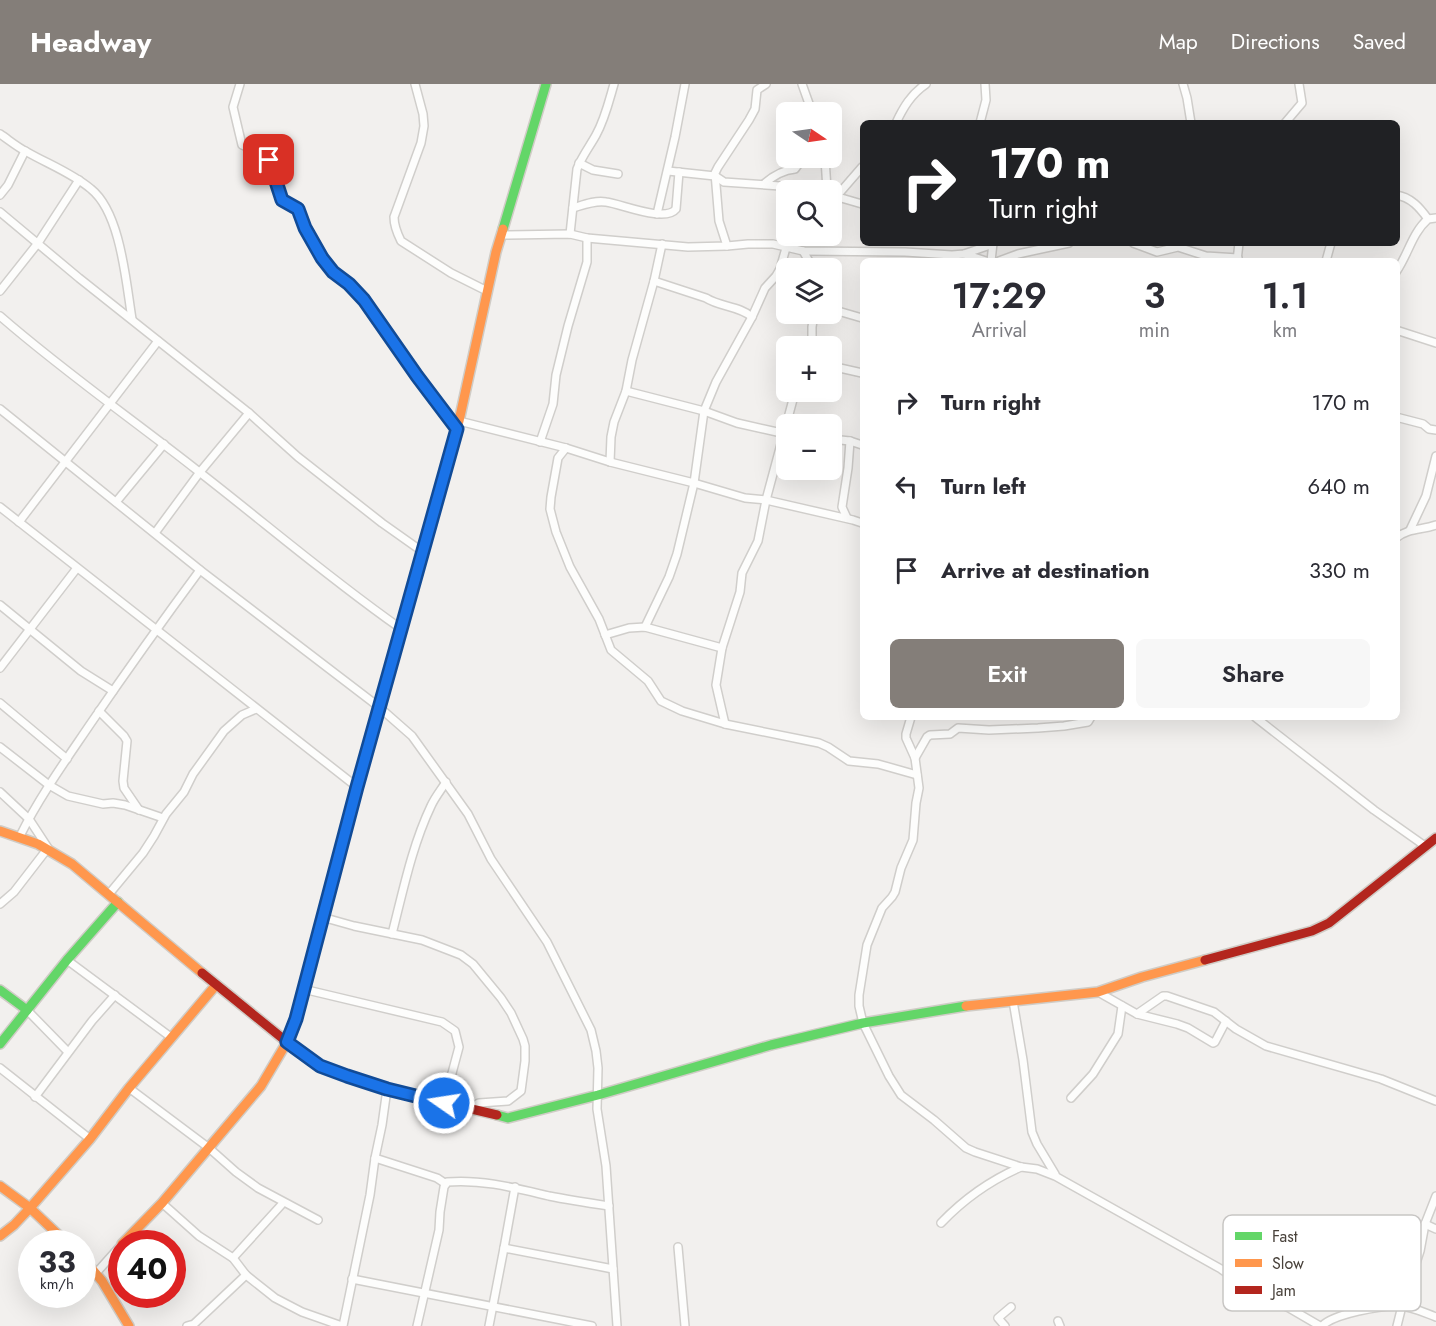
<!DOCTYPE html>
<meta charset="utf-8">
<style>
body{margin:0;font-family:Jost,sans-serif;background:#f7f7f7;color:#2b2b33;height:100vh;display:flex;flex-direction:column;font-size:22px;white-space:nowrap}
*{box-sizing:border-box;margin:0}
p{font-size:20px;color:#7c7c81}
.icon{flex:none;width:33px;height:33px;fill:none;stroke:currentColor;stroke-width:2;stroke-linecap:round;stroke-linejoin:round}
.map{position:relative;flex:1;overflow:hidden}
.panel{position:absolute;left:860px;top:174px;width:540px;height:462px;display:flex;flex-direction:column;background:#fff;border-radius:9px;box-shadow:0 6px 24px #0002}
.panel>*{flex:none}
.banner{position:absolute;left:860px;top:36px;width:540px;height:126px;border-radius:9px;box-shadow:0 6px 24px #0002;background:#202124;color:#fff;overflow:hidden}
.needle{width:39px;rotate:103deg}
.buttons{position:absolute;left:776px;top:18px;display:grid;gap:12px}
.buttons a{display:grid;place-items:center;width:66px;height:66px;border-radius:9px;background:#fff;box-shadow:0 6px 24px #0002;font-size:30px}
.speed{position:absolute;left:18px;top:1146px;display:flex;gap:12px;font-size:30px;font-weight:700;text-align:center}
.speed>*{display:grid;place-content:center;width:78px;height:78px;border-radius:50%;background:#fff;box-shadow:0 6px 24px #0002;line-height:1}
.speed small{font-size:15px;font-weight:400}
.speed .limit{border:9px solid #d22;background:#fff;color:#111}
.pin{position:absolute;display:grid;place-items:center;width:51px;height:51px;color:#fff;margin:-26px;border-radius:12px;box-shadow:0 3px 9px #0006}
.me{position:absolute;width:66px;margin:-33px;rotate:283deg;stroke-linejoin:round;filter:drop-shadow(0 0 4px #0008)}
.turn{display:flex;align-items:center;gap:21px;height:126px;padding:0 30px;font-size:27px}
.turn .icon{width:78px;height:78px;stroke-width:2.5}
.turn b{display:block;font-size:42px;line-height:51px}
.eta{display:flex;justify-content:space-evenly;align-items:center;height:102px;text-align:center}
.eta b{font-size:36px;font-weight:600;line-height:42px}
.button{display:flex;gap:12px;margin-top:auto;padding:12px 30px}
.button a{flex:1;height:69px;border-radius:9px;background:#847e79;color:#fff;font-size:24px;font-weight:600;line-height:69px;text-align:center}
.button a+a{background:#f7f7f7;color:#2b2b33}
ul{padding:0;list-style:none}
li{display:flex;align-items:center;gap:18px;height:84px;padding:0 30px}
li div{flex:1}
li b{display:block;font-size:22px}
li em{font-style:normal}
header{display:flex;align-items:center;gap:36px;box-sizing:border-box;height:84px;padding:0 30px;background:#847e79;color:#fff}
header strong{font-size:28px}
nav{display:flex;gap:33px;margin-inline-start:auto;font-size:21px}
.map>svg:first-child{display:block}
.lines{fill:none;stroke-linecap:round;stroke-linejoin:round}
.street-casing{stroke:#d0cecb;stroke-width:10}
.fast-casing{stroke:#d0ccc6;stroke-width:12}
.slow-casing{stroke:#d0ccc6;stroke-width:12}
.jam-casing{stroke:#d0ccc6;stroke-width:12}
.street{stroke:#fdfdfc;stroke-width:7}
.fast{stroke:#63d668;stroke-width:9}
.slow{stroke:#ff974d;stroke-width:9}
.jam{stroke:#b3261e;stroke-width:9}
.route-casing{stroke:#114b97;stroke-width:15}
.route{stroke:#1a73e8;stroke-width:10}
.key{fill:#fff;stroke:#c8c6c4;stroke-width:1.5}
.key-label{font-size:16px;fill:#48413a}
</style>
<header>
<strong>Headway</strong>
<nav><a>Map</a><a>Directions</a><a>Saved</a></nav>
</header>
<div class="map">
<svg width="1436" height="1242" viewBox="0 0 1436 1242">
<rect width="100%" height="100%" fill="#f2f0ee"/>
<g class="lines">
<defs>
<g id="street">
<polyline points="240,0 233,23 242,61 259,68 269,76 282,116 285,119 298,125 305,144 322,174 333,188 349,200 364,216 417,292 457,345"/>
<path d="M415,0L423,30L424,42L421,59L394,133C394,142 397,149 401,157L451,189L487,207"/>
<polyline points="802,0 812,28"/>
<polyline points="1183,0 1187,14 1191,39"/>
<path d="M896,39C903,24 911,10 926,0"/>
<polyline points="980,39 986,16 985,0"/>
<polyline points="1285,39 1302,19 1299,0"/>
<path d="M0,50C9,56 17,63 27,68C48,80 72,89 91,105C121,129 126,199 132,235"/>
<polyline points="825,74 827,106"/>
<polyline points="579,79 593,86 618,90"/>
<polyline points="668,87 715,92 724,98 795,103 811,106"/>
<path d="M764,100C773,92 782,86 795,85L803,74"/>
<polyline points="0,111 8,101 25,67"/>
<polyline points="831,111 862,120"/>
<path d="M1396,111C1411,113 1420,124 1428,135"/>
<polyline points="836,113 862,83"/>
<path d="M573,124C583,121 595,116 606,118C622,120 665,139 676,125L679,88"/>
<polyline points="0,128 79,194 249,329 298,373 382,439 423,468"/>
<polyline points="657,130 675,53 685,0"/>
<path d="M570,150L577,85C582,72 590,62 596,51C605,35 609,17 614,0"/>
<polyline points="505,151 570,150 587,154 688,163 727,162 748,160 773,160 803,167 905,168 952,171 964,170 993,160"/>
<polyline points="1133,159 1157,168 1178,163 1206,172 1238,174"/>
<polyline points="727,162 719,137 715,89 718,83 749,36 755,25 757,6 766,0"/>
<polyline points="803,167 813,184"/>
<polyline points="964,170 986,177"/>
<polyline points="991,177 993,159"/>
<polyline points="999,177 1018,170 1069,159"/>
<polyline points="1237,177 1239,159"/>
<polyline points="1326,177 1331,159"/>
<path d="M1396,188C1408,171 1412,149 1428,135L1436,134"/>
<path d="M654,197L706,214C720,223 740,222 752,233"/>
<polyline points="0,207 38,159 79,96"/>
<polyline points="831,225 862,234"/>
<path d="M0,232C63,287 132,335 198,387C265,439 330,495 400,544"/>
<polyline points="1396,246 1436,259"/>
<polyline points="812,262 812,243 814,230"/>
<polyline points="831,282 862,289"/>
<polyline points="626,307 704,327 737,339 786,350"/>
<polyline points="0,325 200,486 379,623 412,652 468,730 491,775 547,858 591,946 596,967 598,984 597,1025 606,1082 617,1242"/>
<polyline points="1396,333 1423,340 1429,345 1436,346"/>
<polyline points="459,337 566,364 610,378 694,399 745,414 766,416 853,436 862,439"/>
<polyline points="831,355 850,357 862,361"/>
<polyline points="540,358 553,320 556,291 568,242 587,178 587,154"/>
<polyline points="566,364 558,374 551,413 550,425 556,448 570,483 599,535 611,566 648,597 661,617 682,627 725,640 819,659 828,663 849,677 878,680 917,691"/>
<polyline points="610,378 611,353 614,338 626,307 632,276 654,197 662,160"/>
<polyline points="116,418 164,360"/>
<polyline points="0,423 357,703"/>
<polyline points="847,434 842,423 848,384 850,357"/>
<polyline points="19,438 158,257"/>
<polyline points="1410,446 1426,412 1436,372"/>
<polyline points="155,449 200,388 249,329"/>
<path d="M1396,454C1408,444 1422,446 1436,441"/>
<polyline points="0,521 81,587 113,607"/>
<polyline points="645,543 669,493 677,470 694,399 704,327 716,298 752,233 765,204 776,192 780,185 786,164"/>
<polyline points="605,551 629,544 645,543 722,564"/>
<polyline points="0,584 77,484"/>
<polyline points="0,619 67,675"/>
<polyline points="99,627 124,652 127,657 123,697 124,704 139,726"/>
<polyline points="911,633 906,650 906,654 915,674 919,704 916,719 913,756 901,784 895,808 892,813 882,824 867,861 859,911 859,922 863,939 889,992 901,1011 934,1036 966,1064 975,1068 1021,1083 1037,1085 1055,1092 1221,1185 1259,1211 1289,1224 1320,1242"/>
<polyline points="1255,633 1374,726 1425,762"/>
<polyline points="725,640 716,601 722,564 740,508 742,489 758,457 766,416 795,308"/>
<polyline points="0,663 49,701 68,712 103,720 113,719 125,721 163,734"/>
<polyline points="915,674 927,653 930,651 950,650 958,644 989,646 1038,644 1064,642 1088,638 1091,633"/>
<polyline points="0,708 29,735 48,764 14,808 0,820"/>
<path d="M20,752C40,712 66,676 91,639C126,588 163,536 200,486"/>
<polyline points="109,810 143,769 154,752 166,730 184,708 193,690 224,647 242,631 256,625"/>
<polyline points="322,833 354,842 422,856 461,871 473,880 501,914 511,929 523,955 525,962 525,977 521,1007 508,1017 479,1019 467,1025"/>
<path d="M392,850C403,807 412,762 431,722C435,713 441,706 446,698"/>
<polyline points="67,876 172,954"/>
<polyline points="303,905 442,938 455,947 459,963 444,1019"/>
<polyline points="1098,908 1137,930 1177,940 1188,944 1213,959 1215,958 1226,937"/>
<polyline points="1013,917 1023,976 1032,1048 1037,1060 1055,1090"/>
<polyline points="27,926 68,968"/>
<polyline points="1137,930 1163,912 1167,912 1214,928 1236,945 1266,962 1381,995 1436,1017"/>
<polyline points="0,984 90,1055"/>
<polyline points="129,1004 209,1064 236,1088 258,1104 318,1136"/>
<polyline points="35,1013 92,937 115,911"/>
<polyline points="1071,1014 1093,990 1118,950 1122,922"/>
<polyline points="375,1074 437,1094 446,1100"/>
<polyline points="162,1119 199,1152 233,1174 246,1191 275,1214 302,1228 342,1242"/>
<path d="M941,1139C963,1116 991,1096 1021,1083"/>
<polyline points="1425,1140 1436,1145"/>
<polyline points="678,1163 685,1242"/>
<polyline points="504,1164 515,1103"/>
<polyline points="233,1174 283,1119"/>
<polyline points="97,1188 122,1160"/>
<polyline points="352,1195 592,1242"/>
<polyline points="1058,1237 1060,1242"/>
<polyline points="187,1242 194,1240 246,1191"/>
<polyline points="343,1242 370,1111 375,1074 382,1041 387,1005"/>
<path d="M417,1242L439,1146L440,1128L444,1103L447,1098C482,1095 515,1104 549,1112C569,1116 589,1119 609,1122"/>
<polyline points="489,1242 504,1164 613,1185"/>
<polyline points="1005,1242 998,1234 1011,1223"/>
<path d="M1322,1242C1333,1230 1382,1221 1399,1222C1411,1222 1425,1229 1436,1233"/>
<polyline points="1397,1242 1402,1222 1420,1167 1425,1140 1436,1112"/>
</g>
<g id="fast">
<polyline points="503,145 546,0"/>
<polyline points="324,830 357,703 418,484"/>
<polyline points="0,906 27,926"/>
<polyline points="0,960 67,876 118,818"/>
<polyline points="497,1031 508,1034 598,1011 771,961 863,939 966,922"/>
</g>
<g id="slow">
<polyline points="418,484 459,337 496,168 503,145"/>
<polyline points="0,747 38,760 72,780 202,889"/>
<polyline points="966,922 1098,908 1142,893 1205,876"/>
<polyline points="0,1102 30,1124 68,1160"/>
<polyline points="0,1152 14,1141 30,1124 90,1055 129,1004 216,901"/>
<polyline points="122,1160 162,1119 261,1002 287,958 296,935 324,830"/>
<polyline points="82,1173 102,1197 129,1242"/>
</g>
<g id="jam">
<polyline points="1205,876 1312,847 1329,839 1436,754"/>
<polyline points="202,889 287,958 320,982 387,1005 497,1031"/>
</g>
</defs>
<use href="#street" class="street-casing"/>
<use href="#fast" class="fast-casing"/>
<use href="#slow" class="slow-casing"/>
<use href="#jam" class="jam-casing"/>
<use href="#street" class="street"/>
<use href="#fast" class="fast"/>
<use href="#slow" class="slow"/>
<use href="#jam" class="jam"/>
</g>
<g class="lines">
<defs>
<polyline id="route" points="269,76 282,116 298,125 305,144 322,174 333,188 349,200 364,216 417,292 457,345 357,703 296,935 287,958 320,982 347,992 387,1005 444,1019"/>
</defs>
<use href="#route" class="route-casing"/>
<use href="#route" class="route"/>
</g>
<rect x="1223" y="1131" width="198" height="96" rx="9" class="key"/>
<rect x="1235" y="1148" width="27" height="8" fill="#63d668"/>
<rect x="1235" y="1175" width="27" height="8" fill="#ff974d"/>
<rect x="1235" y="1202" width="27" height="8" fill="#b3261e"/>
<g class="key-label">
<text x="1272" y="1158">Fast</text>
<text x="1272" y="1185">Slow</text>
<text x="1272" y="1212">Jam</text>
</g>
</svg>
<div class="buttons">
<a><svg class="needle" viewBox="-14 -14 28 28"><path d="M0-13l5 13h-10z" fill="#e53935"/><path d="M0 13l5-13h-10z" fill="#7c7c81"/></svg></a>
<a><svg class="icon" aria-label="search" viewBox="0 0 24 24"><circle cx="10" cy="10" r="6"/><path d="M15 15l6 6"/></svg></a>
<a><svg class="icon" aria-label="layers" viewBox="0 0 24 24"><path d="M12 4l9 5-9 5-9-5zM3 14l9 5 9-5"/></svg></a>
<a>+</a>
<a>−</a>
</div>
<div class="speed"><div>33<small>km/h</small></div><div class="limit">40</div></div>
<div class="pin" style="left:269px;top:76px;background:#d93025"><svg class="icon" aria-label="arrive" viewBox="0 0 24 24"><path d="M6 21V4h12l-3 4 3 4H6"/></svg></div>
<svg class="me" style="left:444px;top:1019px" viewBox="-20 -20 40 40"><circle r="17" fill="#1a73e8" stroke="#fff" stroke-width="3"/><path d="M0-11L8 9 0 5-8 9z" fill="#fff"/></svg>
<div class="banner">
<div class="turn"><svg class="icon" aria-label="right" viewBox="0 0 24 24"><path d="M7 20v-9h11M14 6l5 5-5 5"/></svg><div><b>170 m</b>Turn right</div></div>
</div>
<section class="panel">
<div class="eta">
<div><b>17:29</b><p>Arrival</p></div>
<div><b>3</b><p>min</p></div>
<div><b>1.1</b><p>km</p></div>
</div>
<ul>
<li><svg class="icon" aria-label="right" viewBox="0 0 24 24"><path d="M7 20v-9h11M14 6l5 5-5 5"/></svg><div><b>Turn right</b></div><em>170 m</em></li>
<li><svg class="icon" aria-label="left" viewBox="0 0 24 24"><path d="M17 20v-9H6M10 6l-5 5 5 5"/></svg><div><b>Turn left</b></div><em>640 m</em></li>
<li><svg class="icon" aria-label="arrive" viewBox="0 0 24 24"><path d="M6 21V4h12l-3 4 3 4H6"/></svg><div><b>Arrive at destination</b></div><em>330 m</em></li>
</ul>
<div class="button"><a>Exit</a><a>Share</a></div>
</section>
</div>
